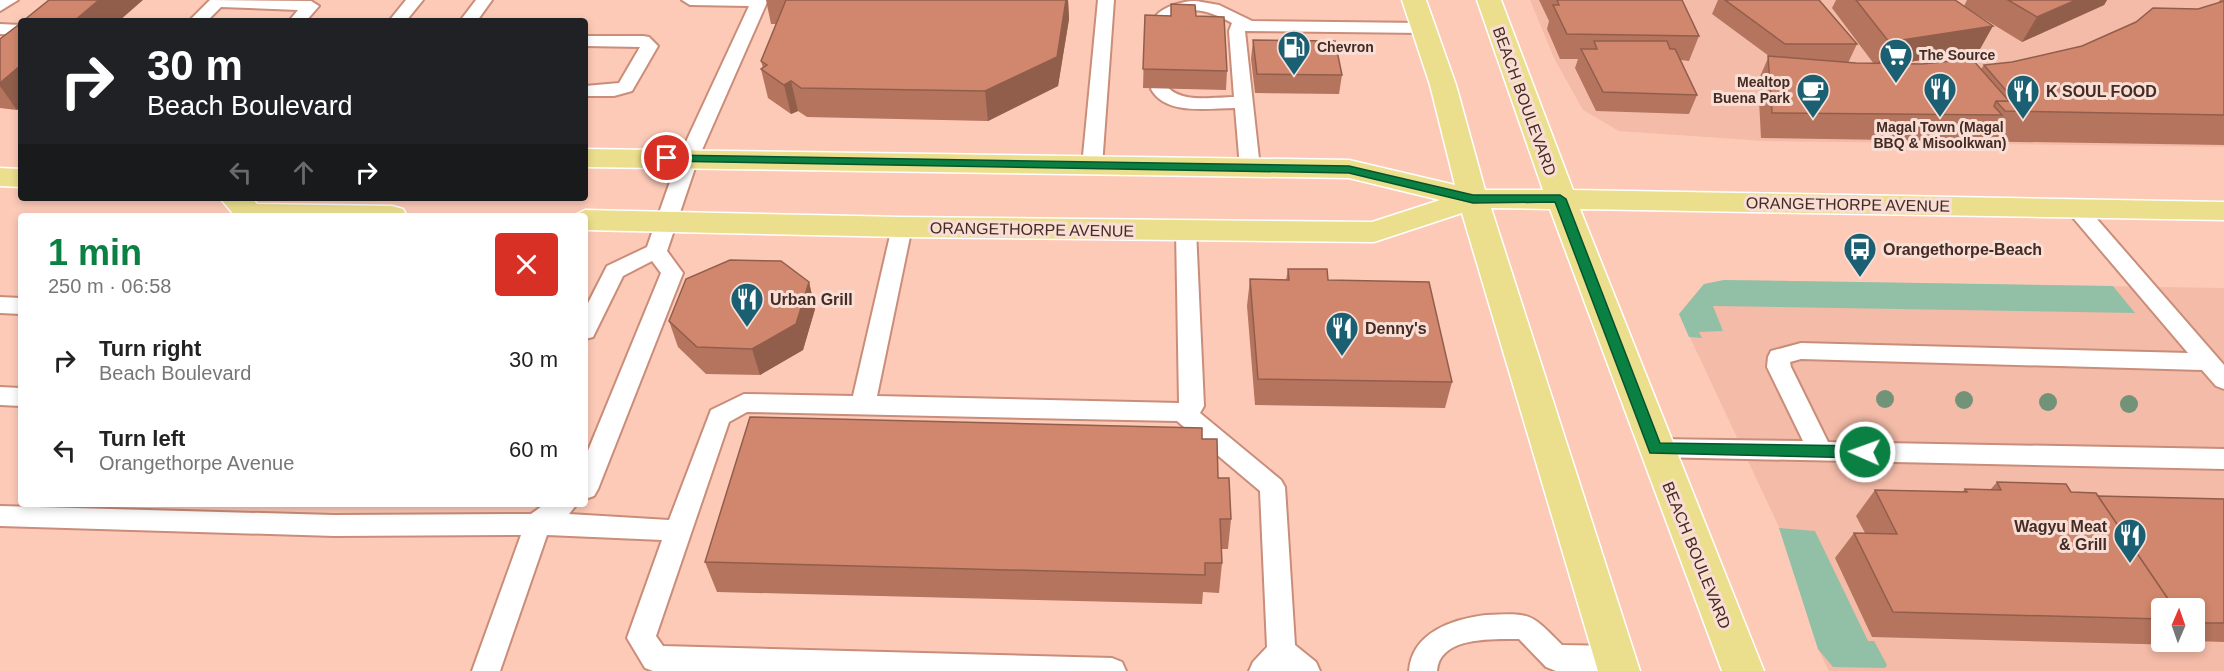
<!DOCTYPE html>
<meta charset="utf-8">
<style>
body{margin:0;font-family:Arial,sans-serif;background:#f2f2f2;color:#222;height:100vh;display:flex;flex-direction:column;font-size:22px;white-space:nowrap}
*{box-sizing:border-box;margin:0}
p{font-size:20px;color:#767676}
.icon{flex:none;width:33px;height:33px;fill:none;stroke:currentColor;stroke-width:2;stroke-linecap:round;stroke-linejoin:round}
.map{position:relative;flex:1;overflow:hidden}
.sheet{position:absolute;left:18px;top:213px;width:570px;height:294px;display:flex;flex-direction:column;background:#fff;border-radius:6px;box-shadow:0 3px 9px #0003}
.sheet>*{flex:none}
.hud{position:absolute;left:18px;top:18px;width:570px;height:183px;border-radius:6px;box-shadow:0 3px 9px #0003;background:#202124;color:#fff;overflow:hidden}
.needle{width:39px;rotate:2deg}
.buttons{position:absolute;left:2151px;top:598px;display:grid;gap:12px}
.buttons a{display:grid;place-items:center;width:54px;height:54px;border-radius:6px;background:#fff;box-shadow:0 3px 9px #0003;font-size:30px}
.pin{position:absolute;display:grid;place-items:center;width:51px;height:51px;color:#fff;margin:-26px;border:3px solid #fff;border-radius:50%;box-shadow:0 2px 6px #0007}
.me{position:absolute;width:66px;margin:-33px;rotate:272deg;stroke-linejoin:round;filter:drop-shadow(0 0 4px #0008)}
.turn{display:flex;align-items:center;gap:21px;height:126px;padding:0 30px;font-size:27px}
.turn .icon{width:78px;height:78px;stroke-width:2.5}
.turn b{display:block;font-size:42px;line-height:51px}
.lanes{display:flex;align-items:center;height:57px;padding:0 30px;background:#0003;justify-content:center;gap:30px;direction:ltr}
.lanes .off{opacity:.35}
.round{display:grid;place-items:center;flex:none;width:63px;height:63px;border-radius:6px;background:#f2f2f2}
.head{display:flex;align-items:center;justify-content:space-between;height:102px;padding:0 30px}
h1{font-size:36px;font-weight:800;line-height:45px;color:#0b8043}
ul{padding:0;list-style:none}
li{display:flex;align-items:center;gap:18px;height:90px;padding:0 30px}
li div{flex:1}
li b{display:block;font-size:22px}
li em{font-style:normal}
.map>svg:first-child{display:block}
.built{fill:#f4bba8;fill-rule:evenodd}
.green{fill:#92c0a6}
.lines{fill:none;stroke-linecap:round;stroke-linejoin:round}
.service-casing{stroke:#c98d79;stroke-width:4}
.primary-casing{stroke:#fff;stroke-width:3}
.service{fill:#fff;fill-rule:evenodd}
.primary{fill:#ebde8d;fill-rule:evenodd}
.tree{fill:#729377}
.wall{fill:#b4745e}
.shaded-wall{fill:#925e4c}
.building{fill:#d1876d;stroke:#925e4c;stroke-width:1.5}
.route{fill:#0b8043;stroke:#07532c;stroke-width:1.5}
.labels{text-anchor:middle;stroke-width:6;stroke-linejoin:round;paint-order:stroke}
.far-poi-label{font-size:14px;font-weight:bold;fill:#442b23;stroke:#f8ded5;text-anchor:start}
.poi-label{font-size:16px;font-weight:bold;fill:#442b23;stroke:#f8ded5;text-anchor:start}
.street-label{font-size:16px;fill:#442b23;stroke:#f8ded5}
</style>
<div class="map">
<svg width="2224" height="671" viewBox="0 0 2224 671">
<rect width="100%" height="100%" fill="#fdcab8"/>
<g class="built">
<polygon points="1530,0 2224,0 2224,147 1764,141 1619,131 1583,110 1554,58"/>
<path d="M1724,280L2224,288V671H1829L1818,649L1779,527L1679,314L1704,284ZM2162,609H2194V642H2162Z"/>
</g>
<g class="green">
<polygon points="1724,280 2113,286 2135,313 1713,306 1723,331 1699,332 1702,338 1689,337 1679,314 1704,284"/>
<polygon points="1779,528 1815,531 1868,641 1874,641 1887,665 1885,668 1833,667 1818,649"/>
</g>
<g class="lines">
<defs>
<g id="service">
<polygon points="0,0 18,0 0,11"/>
<polygon points="210,0 311,1 319,6 306,21 289,21 298,10 221,7 207,21 189,21"/>
<polygon points="406,0 423,0 406,21 389,21"/>
<polygon points="476,0 492,0 477,21 460,21"/>
<polygon points="682,0 768,0 698,159 667,251 683,273 598,489 594,496 585,499 585,458 661,273 652,261 623,276 593,337 585,339 585,309 607,266 647,247 678,159 749,6 690,5"/>
<polygon points="1098,0 1114,0 1102,166 1099,170 1085,170 1082,166"/>
<path d="M1196,1L1219,5L1252,21L1423,23L1431,28L1423,33L1245,31L1260,168L1257,172H1243L1240,168L1235,108C1209,108 1166,116 1151,89L1154,85H1166C1179,104 1214,97 1234,97L1229,31L1232,23C1213,13 1191,3 1172,18L1168,38H1156C1140,12 1178,1 1196,1Z"/>
<polygon points="0,24 21,25 21,35 0,34"/>
<polygon points="585,36 643,36 649,37 658,46 632,91 614,96 585,96 585,86 619,83 640,47 585,46"/>
<polygon points="2076,202 2083,203 2224,365 2224,389 2216,386 2202,370 1801,359 1790,362 1791,367 1828,442 2224,449 2224,469 1655,457 1646,455 1643,448 1646,441 1655,439 1803,441 1767,367 1768,357 1771,351 1801,343 2188,353 2069,213 2066,208 2069,203"/>
<polygon points="902,220 909,222 912,227 877,396 1179,403 1176,230 1179,225 1186,223 1193,225 1196,230 1204,406 1200,413 1281,480 1285,487 1295,645 1316,662 1320,671 1249,671 1253,662 1267,647 1260,491 1177,421 747,412 729,422 656,636 663,646 1112,658 1122,662 1126,671 653,671 645,668 627,638 662,540 547,535 500,671 472,671 521,535 334,536 0,526 0,506 334,515 531,514 545,504 577,504 569,514 669,520 711,410 744,394 853,396 892,227 895,222"/>
<polygon points="0,297 21,298 21,314 0,313"/>
<polygon points="0,387 21,388 21,406 0,405"/>
<path d="M1486,615C1532,613 1530,613 1562,645L1616,646L1626,650L1630,659L1626,668L1618,671H1556L1546,667L1519,639C1494,639 1439,636 1437,671H1409C1412,632 1453,619 1486,615Z"/>
</g>
<g id="primary">
<polygon points="1402,0 1426,0 1456,85 1485,190 1543,190 1477,0 1501,0 1573,190 2224,202 2224,220 1580,209 1764,671 1722,671 1550,209 1491,208 1640,671 1598,671 1462,213 1374,242 902,237 585,230 585,216 573,216 585,210 902,217 1372,222 1440,200 1349,178 585,167 585,149 1349,160 1455,185 1430,85"/>
<polygon points="0,168 21,169 21,187 0,186"/>
<polygon points="220,198 252,198 257,204 392,206 403,209 407,216 235,216"/>
</g>
</defs>
<use href="#service" class="service-casing"/>
<use href="#primary" class="primary-casing"/>
<use href="#service" class="service"/>
<use href="#primary" class="primary"/>
</g>
<g class="tree">
<circle cx="1885" cy="399" r="9"/>
<circle cx="1964" cy="400" r="9"/>
<circle cx="2048" cy="402" r="9"/>
<circle cx="2129" cy="404" r="9"/>
</g>
<g class="wall">
<polygon points="766,0 1068,0 1069,19 1058,86 988,121 807,117 798,111 791,114 768,98 761,69 763,68 761,61 776,24 771,24"/>
<polygon points="1539,0 1682,0 1699,36 1689,61 1681,60 1697,95 1689,114 1596,111 1575,68 1578,59 1560,59 1547,29 1549,21"/>
<polygon points="1718,0 1819,0 1857,44 1848,63 1874,64 1832,8 1836,0 1955,0 1964,6 1967,0 2107,0 2104,5 2022,42 1968,9 1979,51 1896,64 1981,69 1984,65 2012,62 2082,46 2218,3 2220,0 2224,0 2224,145 1761,138 1758,81 1769,56 1712,14"/>
<polygon points="1145,15 1196,16 1227,71 1226,90 1143,88"/>
<polygon points="21,23 21,106 17,110 0,108 0,39"/>
<polygon points="1253,40 1342,75 1339,94 1255,93 1251,59"/>
<polygon points="1288,269 1328,280 1452,382 1445,408 1255,405 1247,306 1250,279 1286,280"/>
<polygon points="809,282 815,309 803,350 760,375 706,374 678,347 669,321"/>
<polygon points="1202,439 1218,478 1231,519 1228,549 1221,549 1222,563 1219,593 1203,592 1202,604 717,592 705,562"/>
<polygon points="1997,482 2098,496 2224,499 2224,642 2194,641 2194,609 2162,609 2162,642 2185,642 2181,645 1872,637 1835,558 1854,533 1865,533 1856,516 1875,490 1962,492 1965,489 1991,489"/>
</g>
<g class="shaded-wall">
<polygon points="99,0 143,0 119,21 74,21"/>
<polygon points="1066,0 1068,0 1069,19 1058,86 988,121 985,91"/>
<polygon points="2076,0 2107,0 2104,5 2022,42 2037,17"/>
<polygon points="1993,26 1979,51 1876,67 1889,42"/>
<polygon points="21,65 21,106 17,110 0,86 0,83"/>
<polygon points="791,81 798,111 791,114 784,85"/>
<polygon points="809,282 815,309 803,350 760,375 752,349"/>
</g>
<g class="building">
<polygon points="49,0 99,0 74,21 23,21"/>
<polygon points="786,0 1066,0 1057,57 985,91 801,88 791,81 784,85 761,69 767,65 761,61"/>
<polygon points="1557,0 1682,0 1699,36 1567,34 1553,5 1559,5"/>
<polygon points="1725,0 1819,0 1857,44 1785,44"/>
<polygon points="1856,0 1955,0 1993,26 1889,42"/>
<polygon points="2008,0 2076,0 2037,17"/>
<polygon points="2224,1 2224,115 2005,111 1996,101 2015,101 1984,65 2012,62 2082,46 2136,22 2153,8 2198,9"/>
<polygon points="1171,4 1195,5 1196,16 1224,17 1227,71 1143,69 1145,15 1171,16"/>
<polygon points="21,23 21,65 0,83 0,39"/>
<polygon points="1253,40 1335,41 1342,75 1257,74"/>
<polygon points="1594,41 1667,41 1670,49 1675,49 1697,95 1603,92 1581,49 1597,49"/>
<polygon points="1768,56 1856,63 1922,64 1972,59 2009,101 1996,101 1994,106 2002,115 1772,113"/>
<polygon points="730,260 781,261 809,282 796,324 752,349 697,347 669,321 686,279"/>
<polygon points="1288,269 1327,269 1328,280 1429,282 1452,382 1258,379 1250,279 1289,280"/>
<polygon points="750,417 1202,428 1202,439 1217,439 1218,478 1229,478 1231,519 1220,519 1222,563 1205,563 1205,575 705,562"/>
<polygon points="1997,482 2066,484 2071,492 2096,493 2175,609 2162,609 2162,619 1893,612 1854,533 1897,534 1875,490 1967,492 1965,489 2001,490"/>
<polygon points="2098,496 2224,499 2224,623 2200,623 2203,627 2194,626 2194,609 2175,609"/>
</g>
<polygon class="route" points="667,155 1349,166 1473,195 1560,195 1566,199 1660,443 1865,446 1870,448 1873,452 1870,456 1865,458 1650,453 1555,202 1473,203 1349,173 663,161 663,156"/>
<defs>
<symbol id="fuel-pin" viewBox="-11 -11 22 30"><path d="M0 17L-7.5 6A9.5 9.5 0 1 1 7.5 6Z" fill="#1b6072" stroke="#f8ded5"/><path d="M-5.5-6h7V0h2V4h1.3V-2.5L3-4.5l.8-.8L6-3V5H2.5V1h-1V6h-7ZM-4.2-4.7v3.2H.2V-4.7Z" fill="#fff"/></symbol>
<symbol id="supermarket-pin" viewBox="-11 -11 22 30"><path d="M0 17L-7.5 6A9.5 9.5 0 1 1 7.5 6Z" fill="#1b6072" stroke="#f8ded5"/><path d="M-6-5.5h2.5l.6 2H6L4.5 2H-2.5L-4.4-4H-6ZM-1.5 3.2a1.3 1.3 0 1 0 .1 0ZM3 3.2a1.3 1.3 0 1 0 .1 0Z" fill="#fff"/></symbol>
<symbol id="restaurant-pin" viewBox="-11 -11 22 30"><path d="M0 17L-7.5 6A9.5 9.5 0 1 1 7.5 6Z" fill="#1b6072" stroke="#f8ded5"/><path d="M-5-6h1v4h1v-4h1v4h1v-4h1v5L-1.5 .5V6h-2V.5L-5-1ZM5-6V6H3V1.5H1.5Q1.5-4 5-6Z" fill="#fff"/></symbol>
<symbol id="cafe-pin" viewBox="-11 -11 22 30"><path d="M0 17L-7.5 6A9.5 9.5 0 1 1 7.5 6Z" fill="#1b6072" stroke="#f8ded5"/><path d="M-5.5-4.5H6V0H3Q3 3.5 0 3.5H-2.5Q-5.5 3.5-5.5 0ZM3-3.2v2h1.7v-2ZM-6 4.5H4V6H-6Z" fill="#fff"/></symbol>
<symbol id="bus-pin" viewBox="-11 -11 22 30"><path d="M0 17L-7.5 6A9.5 9.5 0 1 1 7.5 6Z" fill="#1b6072" stroke="#f8ded5"/><path d="M-5-6H5V4H4V6H2V4H-2V6H-4V4H-5ZM-3.5-4V0h7V-4ZM-3.5 1.2v1.5H-2V1.2ZM2 1.2v1.5H3.5V1.2Z" fill="#fff"/></symbol>
</defs>
<g fill-rule="evenodd">
<use href="#fuel-pin" x="1275" y="28" width="38" height="52"/>
<use href="#supermarket-pin" x="1877" y="36" width="38" height="52"/>
<use href="#restaurant-pin" x="1921" y="70" width="38" height="52"/>
<use href="#cafe-pin" x="1794" y="71" width="38" height="52"/>
<use href="#restaurant-pin" x="2004" y="72" width="38" height="52"/>
<use href="#bus-pin" x="1841" y="230" width="38" height="52"/>
<use href="#restaurant-pin" x="728" y="280" width="38" height="52"/>
<use href="#restaurant-pin" x="1323" y="309" width="38" height="52"/>
<use href="#restaurant-pin" x="2111" y="516" width="38" height="52"/>
</g>
<g class="labels">
<g class="far-poi-label">
<text x="1317" y="52">Chevron</text>
<text x="1919" y="60">The Source</text>
<text x="1790" y="87" text-anchor="end">Mealtop<tspan x="1790" dy="16">Buena Park</tspan></text>
<text x="1940" y="132" text-anchor="middle">Magal Town (Magal<tspan x="1940" dy="16">BBQ &amp; Misoolkwan)</tspan></text>
</g>
<g class="poi-label">
<text x="2046" y="97">K SOUL FOOD</text>
<text x="1883" y="255">Orangethorpe-Beach</text>
<text x="770" y="305">Urban Grill</text>
<text x="1365" y="334">Denny's</text>
<text x="2107" y="532" text-anchor="end">Wagyu Meat<tspan x="2107" dy="18">&amp; Grill</tspan></text>
</g>
<g class="street-label">
<text transform="translate(1525 101) rotate(70)" y="6">BEACH BOULEVARD</text>
<text transform="translate(1848 204) rotate(1)" y="6">ORANGETHORPE AVENUE</text>
<text transform="translate(1032 229) rotate(1)" y="6">ORANGETHORPE AVENUE</text>
<text transform="translate(1697 555) rotate(68)" y="6">BEACH BOULEVARD</text>
</g>
</g>
</svg>
<div class="buttons">
<a><svg class="needle" viewBox="-14 -14 28 28"><path d="M0-13l5 13h-10z" fill="#e53935"/><path d="M0 13l5-13h-10z" fill="#767676"/></svg></a>
</div>
<div class="pin" style="left:667px;top:158px;background:#d93025"><svg class="icon" aria-label="arrive" viewBox="0 0 24 24"><path d="M6 21V4h12l-3 4 3 4H6"/></svg></div>
<svg class="me" style="left:1865px;top:452px" viewBox="-20 -20 40 40"><circle r="17" fill="#0b8043" stroke="#fff" stroke-width="3"/><path d="M0-11L8 9 0 5-8 9z" fill="#fff"/></svg>
<div class="hud">
<div class="turn"><svg class="icon" aria-label="right" viewBox="0 0 24 24"><path d="M7 20v-9h11M14 6l5 5-5 5"/></svg><div><b>30 m</b>Beach Boulevard</div></div>
<div class="lanes"><svg class="icon off" aria-label="left" viewBox="0 0 24 24"><path d="M17 20v-9H6M10 6l-5 5 5 5"/></svg><svg class="icon off" aria-label="ahead" viewBox="0 0 24 24"><path d="M12 20V5M6 11l6-6 6 6"/></svg><svg class="icon" aria-label="right" viewBox="0 0 24 24"><path d="M7 20v-9h11M14 6l5 5-5 5"/></svg></div>
</div>
<section class="sheet">
<div class="head"><div><h1>1 min</h1><p>250 m · 06:58</p></div><a class="round" style="background:#d93025;color:#fff"><svg class="icon" aria-label="close" viewBox="0 0 24 24"><path d="M6 6l12 12M18 6L6 18"/></svg></a></div>
<ul>
<li><svg class="icon" aria-label="right" viewBox="0 0 24 24"><path d="M7 20v-9h11M14 6l5 5-5 5"/></svg><div><b>Turn right</b><p>Beach Boulevard</p></div><em>30 m</em></li>
<li><svg class="icon" aria-label="left" viewBox="0 0 24 24"><path d="M17 20v-9H6M10 6l-5 5 5 5"/></svg><div><b>Turn left</b><p>Orangethorpe Avenue</p></div><em>60 m</em></li>
</ul>
</section>
</div>
